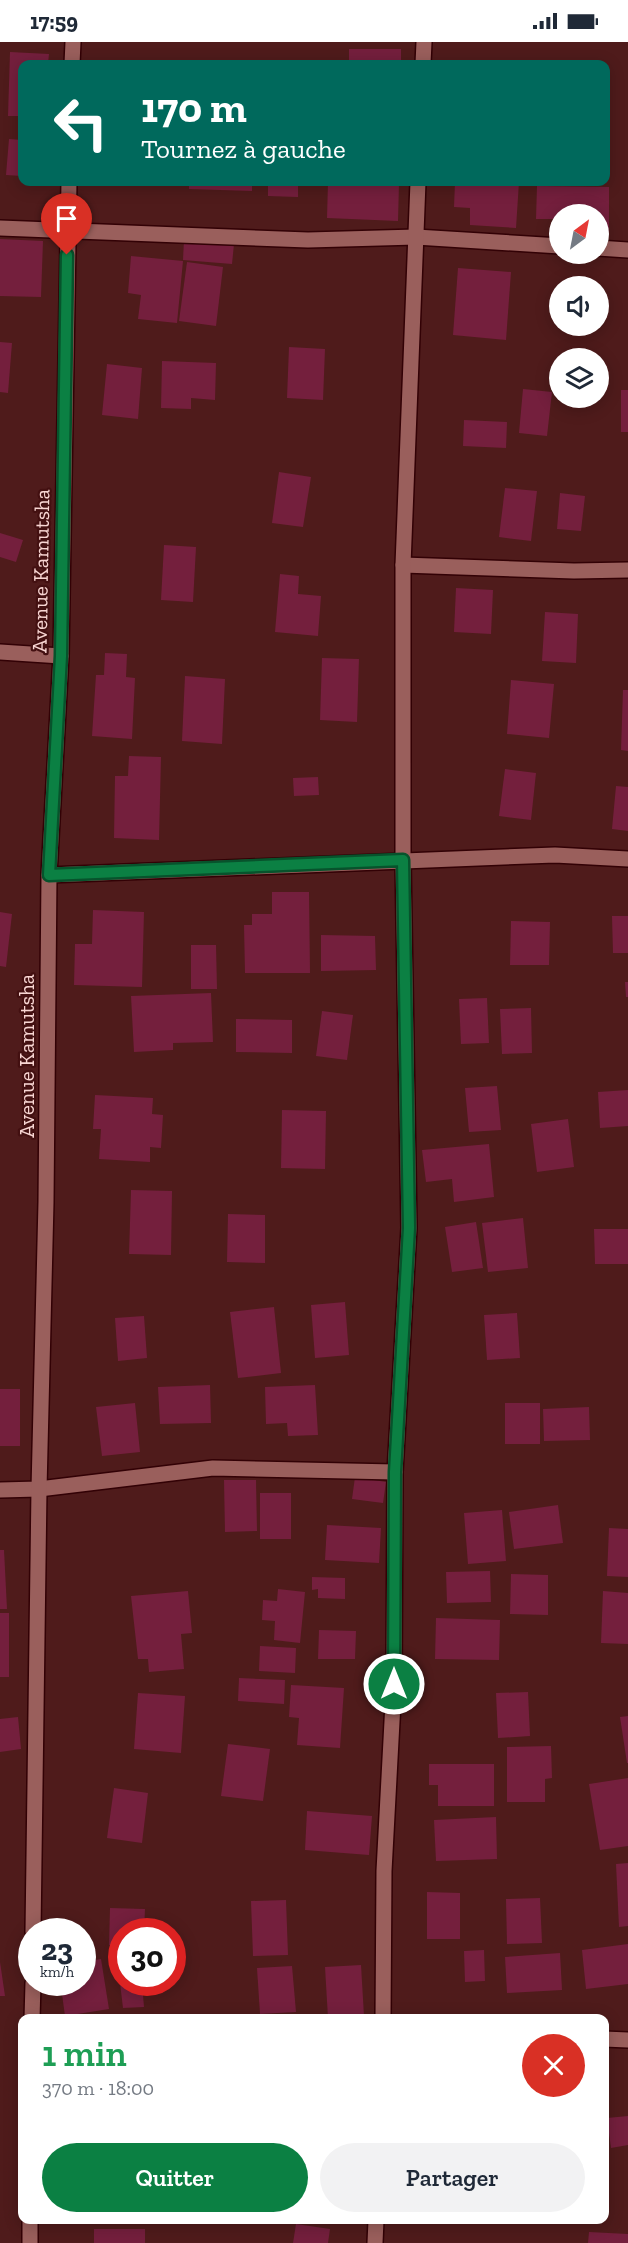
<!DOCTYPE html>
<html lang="fr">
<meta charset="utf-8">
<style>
body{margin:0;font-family:"Zilla Slab",serif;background:#f2f2f3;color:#1f2937;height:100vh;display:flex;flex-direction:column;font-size:22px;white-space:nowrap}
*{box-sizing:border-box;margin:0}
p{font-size:20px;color:#747a83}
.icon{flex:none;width:33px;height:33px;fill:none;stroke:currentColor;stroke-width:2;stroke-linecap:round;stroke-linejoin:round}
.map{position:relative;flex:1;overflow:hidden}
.side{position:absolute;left:18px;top:1972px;width:591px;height:210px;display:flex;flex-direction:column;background:#fff;border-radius:12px;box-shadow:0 3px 15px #0003}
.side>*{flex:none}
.guide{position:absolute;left:18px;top:18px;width:592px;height:126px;border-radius:12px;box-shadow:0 3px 15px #0003;background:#00695c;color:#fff;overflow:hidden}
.needle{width:39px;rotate:32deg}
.tools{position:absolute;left:549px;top:162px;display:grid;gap:12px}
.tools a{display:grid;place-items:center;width:60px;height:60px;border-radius:50%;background:#fff;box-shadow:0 3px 15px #0003;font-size:30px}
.speed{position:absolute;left:18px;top:1876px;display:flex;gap:12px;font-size:30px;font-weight:700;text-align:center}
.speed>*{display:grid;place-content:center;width:78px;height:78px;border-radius:50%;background:#fff;box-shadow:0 3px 15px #0003;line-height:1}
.speed small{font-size:15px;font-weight:400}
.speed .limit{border:9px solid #d22;background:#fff;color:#111}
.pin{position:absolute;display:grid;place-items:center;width:51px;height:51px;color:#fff;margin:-62px -26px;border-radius:50% 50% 50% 0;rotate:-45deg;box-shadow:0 0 6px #0007}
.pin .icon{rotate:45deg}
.me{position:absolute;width:66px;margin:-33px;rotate:0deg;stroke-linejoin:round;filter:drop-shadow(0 0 4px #0008)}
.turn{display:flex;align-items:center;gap:21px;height:126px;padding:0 24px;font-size:27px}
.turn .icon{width:78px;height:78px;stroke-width:2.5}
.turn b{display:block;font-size:42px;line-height:51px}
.round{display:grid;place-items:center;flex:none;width:63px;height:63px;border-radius:32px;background:#f2f2f3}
.summary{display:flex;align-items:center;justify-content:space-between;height:102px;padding:0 24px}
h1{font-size:36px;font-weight:600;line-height:45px;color:#1e9e55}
.cta{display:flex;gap:12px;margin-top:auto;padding:12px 24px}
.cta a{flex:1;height:69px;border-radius:36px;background:#0b8043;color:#fff;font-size:24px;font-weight:600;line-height:69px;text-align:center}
.cta a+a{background:#f2f2f3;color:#1f2937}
.status{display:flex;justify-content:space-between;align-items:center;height:42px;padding:0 30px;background:#fff;direction:ltr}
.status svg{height:16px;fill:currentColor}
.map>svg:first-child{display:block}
.building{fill:#741f3d}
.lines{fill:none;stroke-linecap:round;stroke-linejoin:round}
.minor-casing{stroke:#320105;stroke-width:18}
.minor{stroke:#9a5f5c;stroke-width:15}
.route-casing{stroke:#07532c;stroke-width:15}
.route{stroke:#0b8043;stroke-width:10}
.labels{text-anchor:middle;stroke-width:4.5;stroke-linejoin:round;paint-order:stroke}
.street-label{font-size:21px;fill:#f8d6d3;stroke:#431011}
</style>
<div class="status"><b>17:59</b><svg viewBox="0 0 49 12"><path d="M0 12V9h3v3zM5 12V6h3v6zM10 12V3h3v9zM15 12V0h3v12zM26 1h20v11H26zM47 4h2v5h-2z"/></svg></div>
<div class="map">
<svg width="628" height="2201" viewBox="0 0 628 2201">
<rect width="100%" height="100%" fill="#4f1b1b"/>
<g class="building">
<rect x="349" y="7" width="52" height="15"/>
<polygon points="10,10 49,12 48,22 22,22 22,74 8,74"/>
<polygon points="215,18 249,21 249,22 214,22"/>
<polygon points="9,97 22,98 22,134 6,133"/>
<polygon points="189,140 252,140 252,149 189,147"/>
<polygon points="268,140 298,140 298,155 268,154"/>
<polygon points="328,140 388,140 388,142 399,142 398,179 327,176"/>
<polygon points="455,140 519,140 516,186 470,183 470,166 454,165"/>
<polygon points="537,144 609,145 609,193 598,193 598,172 560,172 560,177 536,177"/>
<polygon points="0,197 43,199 41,255 0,254"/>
<polygon points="184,198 234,202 232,222 183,218"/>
<polygon points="131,214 183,219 177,281 138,277 141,253 128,251"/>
<polygon points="187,220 223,225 216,284 179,279"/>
<polygon points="458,226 511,230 506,298 453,293"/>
<polygon points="0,300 12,301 8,351 0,350"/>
<polygon points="289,305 325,307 323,358 287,356"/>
<polygon points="162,319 216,321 215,358 191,356 191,367 161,366"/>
<polygon points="107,322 142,326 138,377 102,373"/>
<polygon points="523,347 552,350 547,394 519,391"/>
<rect x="621" y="348" width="7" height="42"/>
<polygon points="464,378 507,380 506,406 463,404"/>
<polygon points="279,430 311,435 303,485 272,481"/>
<polygon points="505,446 537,449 531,499 499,495"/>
<polygon points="560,451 585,454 581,489 557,487"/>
<polygon points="0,491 23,498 16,520 0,515"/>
<polygon points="164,503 196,505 193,560 161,558"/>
<polygon points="280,532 299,534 298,552 321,554 318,594 275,590"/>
<polygon points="456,546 493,548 491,592 454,590"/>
<polygon points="545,570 578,572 576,621 542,619"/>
<polygon points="105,611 127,612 126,635 135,636 132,697 92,694 96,633 104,633"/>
<polygon points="322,616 359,617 357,680 320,678"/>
<polygon points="185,634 225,637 222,702 182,699"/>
<polygon points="511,638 554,642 549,696 507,692"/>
<polygon points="623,648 628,648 628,709 621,708"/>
<polygon points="129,714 161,715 159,798 114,796 115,734 128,734"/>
<polygon points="505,727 536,731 531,778 499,774"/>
<polygon points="318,735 319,753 294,754 293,736"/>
<polygon points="616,744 628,745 628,789 612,787"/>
<polygon points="272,850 309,850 310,931 245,931 244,883 252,883 252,872 272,872"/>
<polygon points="93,868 144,870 142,945 74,943 75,902 92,902"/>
<polygon points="0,870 12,872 6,925 0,924"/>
<polygon points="612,874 628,874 628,911 613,911"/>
<polygon points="511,879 550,880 549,923 510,923"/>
<polygon points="321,893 375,894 376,928 321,929"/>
<polygon points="191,903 216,903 217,947 191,947"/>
<polygon points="625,940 628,940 628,955 626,955"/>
<polygon points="211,951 213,1000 173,1001 173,1008 134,1010 131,954"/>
<polygon points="487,956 489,1001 461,1002 459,957"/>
<polygon points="531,966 532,1011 502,1012 500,967"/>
<polygon points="322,969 353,973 347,1018 316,1014"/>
<polygon points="236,977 292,978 292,1011 236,1010"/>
<polygon points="497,1044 501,1088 469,1090 465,1046"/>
<polygon points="628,1048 628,1084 600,1086 598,1050"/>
<polygon points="95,1053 153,1056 152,1072 163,1073 161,1106 150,1105 150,1120 99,1117 101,1087 93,1087"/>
<polygon points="282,1068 326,1069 325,1127 281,1126"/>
<polygon points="568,1077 574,1125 537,1130 531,1082"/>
<polygon points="489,1102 494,1155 454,1160 452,1137 426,1140 422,1108"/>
<polygon points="131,1148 172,1149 171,1213 129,1212"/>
<polygon points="228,1172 265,1173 265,1221 227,1220"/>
<polygon points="523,1176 528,1226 488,1230 482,1181"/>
<polygon points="476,1180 483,1226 452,1230 445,1185"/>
<polygon points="594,1187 628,1187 628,1222 595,1222"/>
<polygon points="345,1260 349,1313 315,1316 311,1263"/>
<polygon points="274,1265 281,1331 238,1336 230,1270"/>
<polygon points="517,1271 520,1316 487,1318 484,1273"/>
<polygon points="144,1274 147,1316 118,1319 115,1276"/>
<polygon points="210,1343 211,1381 160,1382 158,1345"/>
<polygon points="315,1343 318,1393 288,1394 287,1381 266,1382 265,1345"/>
<rect x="0" y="1347" width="20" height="57"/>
<polygon points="135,1361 140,1410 102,1414 96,1365"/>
<rect x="505" y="1361" width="35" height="41"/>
<polygon points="589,1365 590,1398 544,1399 543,1367"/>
<polygon points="355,1435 386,1440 383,1461 352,1457"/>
<polygon points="224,1438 256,1438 257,1489 225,1490"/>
<rect x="260" y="1451" width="31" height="46"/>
<polygon points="558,1463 563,1501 514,1507 509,1470"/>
<polygon points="502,1468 506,1519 468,1522 464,1471"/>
<polygon points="327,1483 381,1486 379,1521 325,1518"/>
<polygon points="609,1486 628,1487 628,1535 607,1534"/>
<polygon points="0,1508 4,1508 7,1567 0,1567"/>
<polygon points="490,1529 491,1560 447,1561 446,1530"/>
<polygon points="511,1532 548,1533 548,1573 510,1572"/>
<polygon points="312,1535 345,1536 345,1557 318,1556 318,1547 312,1548"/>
<polygon points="278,1547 305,1550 300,1601 274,1598 275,1579 262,1578 263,1558 277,1559"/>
<polygon points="188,1549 192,1591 181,1592 184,1627 149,1630 148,1617 138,1617 131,1554"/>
<polygon points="603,1549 628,1551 628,1602 601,1601"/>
<rect x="0" y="1571" width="9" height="64"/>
<polygon points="436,1576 500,1578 499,1618 435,1617"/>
<polygon points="319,1588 356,1589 355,1617 318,1617"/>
<polygon points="260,1604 296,1606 295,1631 259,1629"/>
<polygon points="239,1636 285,1638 284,1662 238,1659"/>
<polygon points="291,1643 344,1646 340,1706 297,1703 299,1676 289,1675"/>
<polygon points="528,1650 530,1694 498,1696 496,1651"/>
<polygon points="138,1651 185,1654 181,1711 134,1707"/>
<polygon points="628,1674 628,1721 627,1721 620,1675"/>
<polygon points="18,1675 21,1707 0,1710 0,1677"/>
<polygon points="228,1702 270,1707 263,1759 221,1754"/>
<polygon points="551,1704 552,1736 545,1737 545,1760 507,1760 507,1705"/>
<polygon points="429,1722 494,1722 494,1764 438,1764 438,1743 429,1743"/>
<polygon points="628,1736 628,1804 600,1808 589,1742"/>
<polygon points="114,1746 148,1751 142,1801 107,1796"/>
<polygon points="307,1769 372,1774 369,1813 305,1808"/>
<polygon points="496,1775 497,1817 436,1819 434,1778"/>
<polygon points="628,1821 628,1884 619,1885 616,1822"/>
<polygon points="427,1850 460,1851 460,1897 427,1897"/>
<polygon points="540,1856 542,1901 507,1902 506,1857"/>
<polygon points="286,1858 288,1913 253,1914 251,1859"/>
<polygon points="110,1866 145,1867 144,1890 122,1890 122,1904 109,1903"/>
<polygon points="628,1902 628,1942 586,1947 582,1908"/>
<polygon points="484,1908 485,1939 465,1940 464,1909"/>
<polygon points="560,1911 562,1948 507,1951 505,1915"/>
<polygon points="101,1917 109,1967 65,1974 62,1952 71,1950 70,1941 82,1941 82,1920"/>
<polygon points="0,1920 5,1954 0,1954"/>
<polygon points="361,1923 364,1974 328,1976 325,1925"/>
<polygon points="292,1924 296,1970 260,1972 257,1926"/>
<polygon points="120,1941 142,1941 144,1965 123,1966"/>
<polygon points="628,2074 628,2103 611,2106 607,2076"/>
<polygon points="296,2182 330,2187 328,2201 293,2201"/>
<rect x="94" y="2187" width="51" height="14"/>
<polygon points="589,2190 628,2192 628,2201 588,2201"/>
</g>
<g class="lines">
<defs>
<g id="minor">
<polyline points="72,22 73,0"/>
<polyline points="423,22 424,0"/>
<polyline points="0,186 308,198 416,195 560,204"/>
<polyline points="598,206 628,208"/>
<polyline points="403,523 574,529 628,528"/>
<polyline points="0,610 61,614"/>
<polyline points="49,833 555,813 628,817"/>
<polyline points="0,1448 39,1447 213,1426 395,1430"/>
<polyline points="33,1890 39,1447 46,1160 49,833 61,614 69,140"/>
<polyline points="32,1977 33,1941"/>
<polyline points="383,1977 384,1829 394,1642 395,1430 409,1186 403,818 403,523 418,140"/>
<polyline points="604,1997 628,1998"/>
<polyline points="30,2201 30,2178"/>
<polyline points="375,2201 376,2178"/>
</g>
</defs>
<use href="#minor" class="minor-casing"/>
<use href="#minor" class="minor"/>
</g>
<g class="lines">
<defs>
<polyline id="route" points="67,213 61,614 49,833 403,818 409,1186 395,1430 394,1642"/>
</defs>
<use href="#route" class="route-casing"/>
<use href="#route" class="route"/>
</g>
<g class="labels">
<g class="street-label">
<text transform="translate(41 529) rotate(-89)" y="7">Avenue Kamutsha</text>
<text transform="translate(27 1014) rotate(-90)" y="7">Avenue Kamutsha</text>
</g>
</g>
</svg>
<div class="tools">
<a><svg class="needle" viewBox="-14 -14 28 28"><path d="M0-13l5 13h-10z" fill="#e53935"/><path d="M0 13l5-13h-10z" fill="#747a83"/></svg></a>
<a><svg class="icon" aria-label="sound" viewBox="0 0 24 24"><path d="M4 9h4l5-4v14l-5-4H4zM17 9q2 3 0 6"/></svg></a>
<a><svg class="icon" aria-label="layers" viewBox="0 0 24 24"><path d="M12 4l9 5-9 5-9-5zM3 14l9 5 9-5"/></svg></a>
</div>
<div class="speed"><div>23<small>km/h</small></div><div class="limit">30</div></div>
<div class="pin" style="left:67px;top:213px;background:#d93025"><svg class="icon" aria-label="arrive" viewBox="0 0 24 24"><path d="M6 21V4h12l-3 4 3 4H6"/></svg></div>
<svg class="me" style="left:394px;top:1642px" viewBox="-20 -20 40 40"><circle r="17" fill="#0b8043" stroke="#fff" stroke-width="3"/><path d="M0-11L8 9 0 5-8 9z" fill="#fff"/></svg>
<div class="guide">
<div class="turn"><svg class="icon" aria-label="left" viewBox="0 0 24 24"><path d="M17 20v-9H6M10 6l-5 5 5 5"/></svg><div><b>170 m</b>Tournez à gauche</div></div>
</div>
<section class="side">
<div class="summary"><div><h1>1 min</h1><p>370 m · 18:00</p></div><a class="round" style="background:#d93025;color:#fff"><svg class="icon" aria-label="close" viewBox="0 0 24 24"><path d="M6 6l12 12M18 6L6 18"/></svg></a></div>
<div class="cta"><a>Quitter</a><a>Partager</a></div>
</section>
</div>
